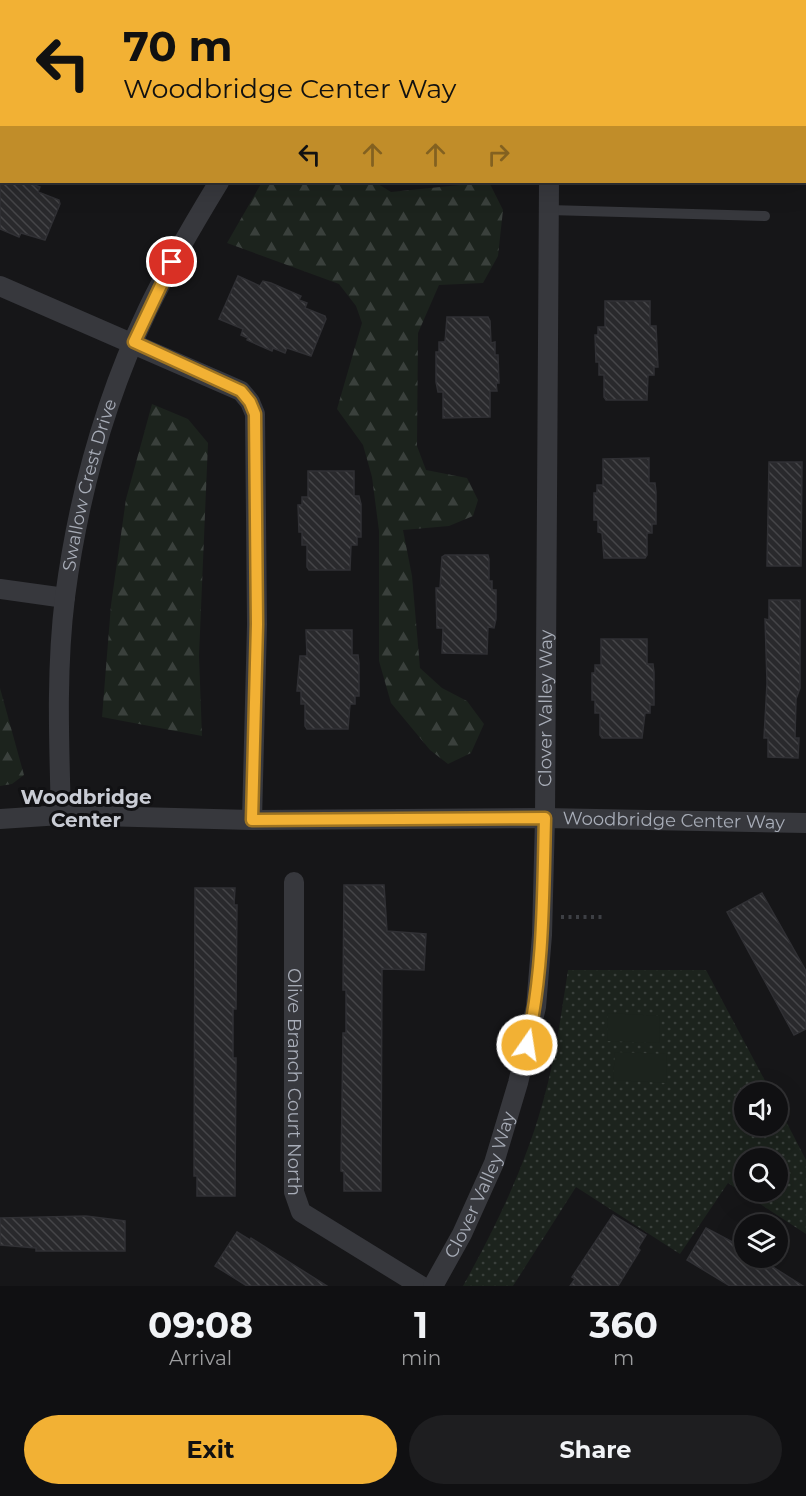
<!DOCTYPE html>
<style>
body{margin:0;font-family:Montserrat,sans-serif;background:#1e1e20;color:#f1f3f6;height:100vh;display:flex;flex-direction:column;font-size:22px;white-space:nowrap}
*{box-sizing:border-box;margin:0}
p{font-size:20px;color:#9c9d9f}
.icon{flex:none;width:33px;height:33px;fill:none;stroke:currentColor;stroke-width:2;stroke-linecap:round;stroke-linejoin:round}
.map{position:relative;height:1286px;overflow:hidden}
.side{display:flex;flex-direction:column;background:#101012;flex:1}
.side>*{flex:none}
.top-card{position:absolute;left:0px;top:0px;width:807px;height:183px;box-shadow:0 6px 24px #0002,0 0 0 2px #303032;background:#f2b134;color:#111;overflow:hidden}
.buttons{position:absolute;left:734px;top:1082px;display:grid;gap:12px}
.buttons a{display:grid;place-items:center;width:54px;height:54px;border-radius:50%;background:#101012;box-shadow:0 6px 24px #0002,0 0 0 2px #303032;font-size:30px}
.pin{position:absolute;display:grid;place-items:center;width:51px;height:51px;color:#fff;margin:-26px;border:3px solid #fff;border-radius:50%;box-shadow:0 2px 6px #0007}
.me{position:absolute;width:66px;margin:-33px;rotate:13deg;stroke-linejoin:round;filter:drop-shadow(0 0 4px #0008)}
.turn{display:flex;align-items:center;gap:21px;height:126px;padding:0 24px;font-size:27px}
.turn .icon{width:78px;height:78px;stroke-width:2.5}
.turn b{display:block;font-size:42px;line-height:51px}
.lanes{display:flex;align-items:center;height:57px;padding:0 24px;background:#0003;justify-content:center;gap:30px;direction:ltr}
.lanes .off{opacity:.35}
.eta{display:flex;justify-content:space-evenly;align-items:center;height:102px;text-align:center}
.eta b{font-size:36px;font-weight:700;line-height:42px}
.action{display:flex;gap:12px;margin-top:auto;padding:12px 24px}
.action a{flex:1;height:69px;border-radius:36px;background:#f2b134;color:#111;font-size:24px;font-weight:700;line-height:69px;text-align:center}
.action a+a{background:#1e1e20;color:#f1f3f6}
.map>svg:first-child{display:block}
.grass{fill:url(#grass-dots);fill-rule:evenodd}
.forest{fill:url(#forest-firs)}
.park{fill:#1c231d}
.building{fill:url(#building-back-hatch);stroke:#303034;stroke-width:1.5}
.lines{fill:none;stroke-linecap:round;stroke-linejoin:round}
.path{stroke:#3d3f44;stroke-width:4;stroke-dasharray:3 4.5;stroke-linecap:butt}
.lane{stroke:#37383d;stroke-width:10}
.street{stroke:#37383d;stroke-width:20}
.route-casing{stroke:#9d7322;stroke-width:15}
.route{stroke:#f2b134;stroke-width:10}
.labels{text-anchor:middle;stroke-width:6;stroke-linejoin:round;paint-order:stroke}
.street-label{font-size:18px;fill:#a8adb8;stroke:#111113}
.neighbourhood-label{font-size:20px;font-weight:bold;fill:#c9ccd4;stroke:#111113}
</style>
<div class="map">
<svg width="806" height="1286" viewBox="0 0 806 1286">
<defs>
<pattern id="grass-dots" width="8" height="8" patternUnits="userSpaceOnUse" patternTransform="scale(1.5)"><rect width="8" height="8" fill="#1c231d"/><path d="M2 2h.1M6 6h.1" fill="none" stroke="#3a403c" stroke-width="1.8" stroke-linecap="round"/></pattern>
<pattern id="forest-firs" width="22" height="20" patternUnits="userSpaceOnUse" patternTransform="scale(1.5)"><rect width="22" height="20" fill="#1c231d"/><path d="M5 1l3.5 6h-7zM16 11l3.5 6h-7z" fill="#3a403c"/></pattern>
<pattern id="building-back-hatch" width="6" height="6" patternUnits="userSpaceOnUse" patternTransform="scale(1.5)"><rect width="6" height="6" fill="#29292c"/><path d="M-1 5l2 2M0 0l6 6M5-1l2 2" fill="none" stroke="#454548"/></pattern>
</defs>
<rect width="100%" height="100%" fill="#161618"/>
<path class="grass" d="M568,970H706L771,1092H744V1125H777V1104L806,1160V1234L728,1183L680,1254L576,1187L513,1286H463C495,1228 524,1169 542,1105C555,1061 561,1015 568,970ZM744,1158H777V1191H744Z"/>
<g class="forest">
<polygon points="262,182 375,182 391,192 489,182 503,210 498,256 483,283 439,285 418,333 417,446 426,470 467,478 478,500 473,516 449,526 403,530 412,576 420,668 442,688 467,701 484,724 471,753 448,764 430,750 391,703 379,661 379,531 372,477 363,445 337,409 362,323 356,306 339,284 227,243"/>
<polygon points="152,404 188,419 208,443 199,656 202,736 102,717 111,605 126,499"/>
<polygon points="0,688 24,775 12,784 0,786"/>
</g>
<g class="park">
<polygon points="608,1013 660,1016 659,1043 607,1041"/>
<polygon points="615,1052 667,1054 666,1083 613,1080"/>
</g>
<g class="building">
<polygon points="0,182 26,182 40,187 38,192 59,200 60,204 45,240 21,233 19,237 0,229"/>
<polygon points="238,276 260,286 263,281 271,283 301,296 299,300 307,303 305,308 325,316 326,319 311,356 287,348 285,353 273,348 272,351 247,340 248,338 241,335 243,329 219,319"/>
<polygon points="605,301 650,301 650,326 656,326 658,367 654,367 654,375 648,375 647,400 606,400 604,397 604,375 599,375 599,362 596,362 595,335 598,335 598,327 605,327"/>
<polygon points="447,317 488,317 490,321 491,343 495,342 495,355 498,355 499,383 496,383 497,391 490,391 490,417 443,418 443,392 438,392 436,382 436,352 439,352 439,342 445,342"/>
<polygon points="649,458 649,483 655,483 656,492 656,524 652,524 652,533 647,533 647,555 645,558 604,558 602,533 598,532 598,520 594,520 594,493 597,493 597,485 603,485 603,459"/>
<polygon points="769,462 802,462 801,566 767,566"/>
<polygon points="308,471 354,471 354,496 359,496 361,504 361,537 357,537 357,545 351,545 350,570 309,570 307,567 307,545 302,545 302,532 299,532 298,505 302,505 302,497 308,497"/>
<polygon points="445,555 488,555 489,559 489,581 492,581 492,590 496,590 496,619 494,628 488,627 487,654 442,653 443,628 437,628 436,588 440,588 442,557"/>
<polygon points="769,600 800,600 800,688 796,699 795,738 799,738 798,758 768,757 768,738 764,738 767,683 765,619 769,620"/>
<polygon points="306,630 352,630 352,655 358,655 359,663 359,696 355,696 355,704 350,704 348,729 307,729 305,726 305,704 301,704 301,691 297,691 300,656 307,656"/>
<polygon points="601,639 647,639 647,664 653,664 654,672 654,705 650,705 650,713 645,713 642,738 602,738 600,735 600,713 595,713 595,700 592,700 592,673 595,673 595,665 601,665"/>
<polygon points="344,885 384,885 387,931 426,934 424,970 382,969 381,1191 344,1191 344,1172 341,1171 343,1033 346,1033 346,990 343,990"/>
<polygon points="195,888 235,888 234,905 237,905 236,1009 233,1009 233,1058 236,1058 235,1196 197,1196 197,1176 194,1176"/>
<polygon points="762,893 806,971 806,1029 794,1035 727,912"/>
<polygon points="613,1215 646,1235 638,1248 640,1250 618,1286 570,1286 575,1279 572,1277"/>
<polygon points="86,1216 125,1221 125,1251 36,1251 36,1248 0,1245 0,1218"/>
<polygon points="706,1228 742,1247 744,1257 757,1257 803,1286 730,1286 687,1260"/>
<polygon points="237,1232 250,1240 251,1238 327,1286 247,1286 215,1266"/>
</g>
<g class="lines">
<polyline class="path" points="561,917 605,917"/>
<polyline class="lane" points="549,210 765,216"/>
<g class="street">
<polyline points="98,0 101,2"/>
<polyline points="344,0 347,2"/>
<polyline points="324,2 325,0"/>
<polyline points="0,286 241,391 250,402 255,414 257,624 252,820"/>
<polyline points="0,589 65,598"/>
<path id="s1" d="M61,815C59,743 56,669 65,597C78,498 105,399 148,309C169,265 194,223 219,182"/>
<path id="s2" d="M0,819L61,815L252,820L545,818L806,823"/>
<path id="s3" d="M294,882V1192L301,1212L421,1286"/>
<path id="s4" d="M433,1286L462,1234L494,1163L518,1083L536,1007L542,935L545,818L549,182"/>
</g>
</g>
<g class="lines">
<defs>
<path id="route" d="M172,262L134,342L241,391L250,402L255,414L257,624L252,820L545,818C543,894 544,971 527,1045"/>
</defs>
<use href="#route" class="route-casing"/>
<use href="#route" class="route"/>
</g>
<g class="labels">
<g class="street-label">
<text dy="6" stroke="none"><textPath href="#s1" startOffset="333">Swallow Crest Drive</textPath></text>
<text dy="6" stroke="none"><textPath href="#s4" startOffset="598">Clover Valley Way</textPath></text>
<text dy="6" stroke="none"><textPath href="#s2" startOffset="674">Woodbridge Center Way</textPath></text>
<text dy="6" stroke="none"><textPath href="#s3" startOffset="200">Olive Branch Court North</textPath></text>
<text dy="6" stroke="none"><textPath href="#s4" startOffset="112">Clover Valley Way</textPath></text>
</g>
<g class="neighbourhood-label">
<text x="86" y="804">Woodbridge<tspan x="86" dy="23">Center</tspan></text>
</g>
</g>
</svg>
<div class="buttons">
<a><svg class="icon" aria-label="sound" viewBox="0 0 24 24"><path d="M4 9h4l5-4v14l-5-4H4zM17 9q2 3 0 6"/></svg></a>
<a><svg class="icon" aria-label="search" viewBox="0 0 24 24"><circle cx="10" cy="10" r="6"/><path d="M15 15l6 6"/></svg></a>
<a><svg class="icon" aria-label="layers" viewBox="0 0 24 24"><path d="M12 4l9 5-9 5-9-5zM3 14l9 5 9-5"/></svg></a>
</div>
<div class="pin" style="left:172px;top:262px;background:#d93025"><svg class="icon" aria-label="arrive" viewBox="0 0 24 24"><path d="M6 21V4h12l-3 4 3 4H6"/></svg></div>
<svg class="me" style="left:527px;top:1045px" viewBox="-20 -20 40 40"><circle r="17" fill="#f2b134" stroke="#fff" stroke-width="3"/><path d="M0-11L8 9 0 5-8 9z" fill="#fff"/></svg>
<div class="top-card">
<div class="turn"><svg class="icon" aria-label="left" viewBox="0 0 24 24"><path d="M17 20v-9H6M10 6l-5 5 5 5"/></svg><div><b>70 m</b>Woodbridge Center Way</div></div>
<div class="lanes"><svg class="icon" aria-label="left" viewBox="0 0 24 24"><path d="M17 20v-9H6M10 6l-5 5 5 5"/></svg><svg class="icon off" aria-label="ahead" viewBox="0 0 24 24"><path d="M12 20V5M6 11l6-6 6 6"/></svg><svg class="icon off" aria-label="ahead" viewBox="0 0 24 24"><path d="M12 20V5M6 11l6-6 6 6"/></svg><svg class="icon off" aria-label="right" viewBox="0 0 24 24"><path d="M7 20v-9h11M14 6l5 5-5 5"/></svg></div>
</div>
</div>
<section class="side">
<div class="eta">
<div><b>09:08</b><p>Arrival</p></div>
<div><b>1</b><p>min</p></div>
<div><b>360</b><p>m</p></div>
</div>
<div class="action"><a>Exit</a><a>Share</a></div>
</section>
